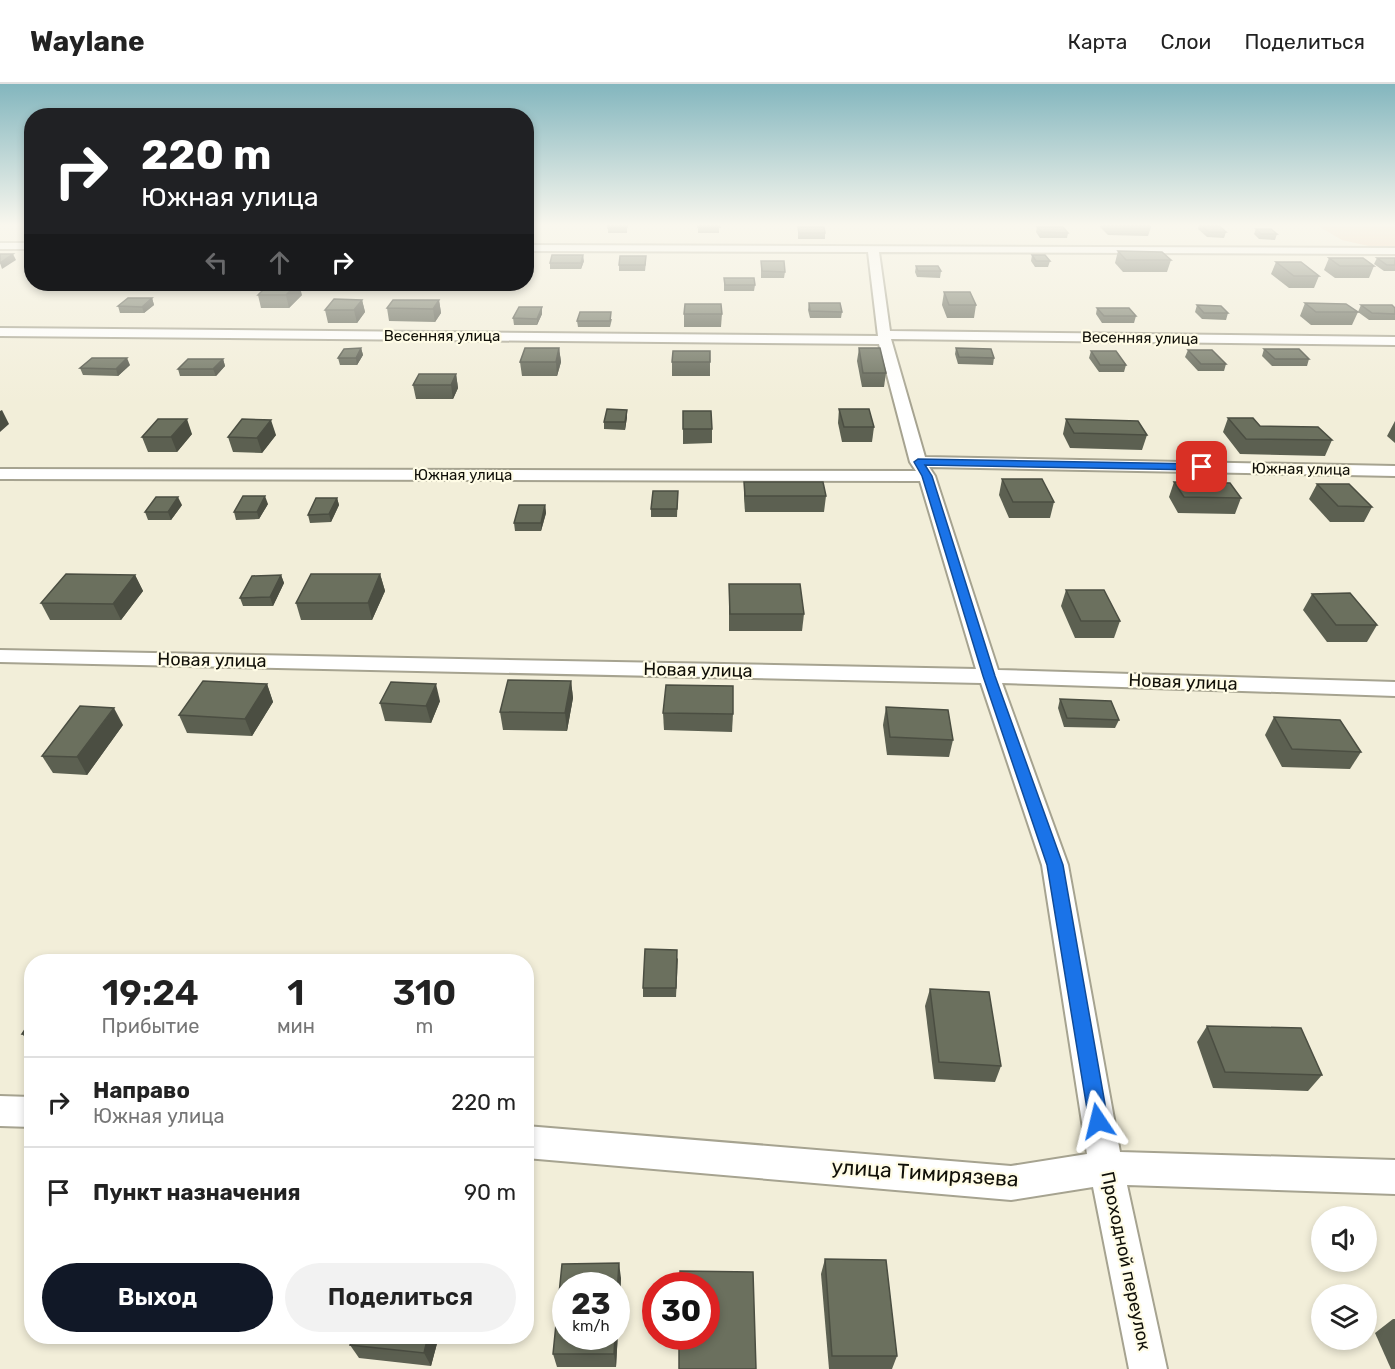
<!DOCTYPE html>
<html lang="ru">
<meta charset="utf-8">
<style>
body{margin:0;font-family:Rubik,sans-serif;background:#f2f2f2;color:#222;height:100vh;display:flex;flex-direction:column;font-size:22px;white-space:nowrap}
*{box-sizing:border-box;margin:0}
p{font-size:20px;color:#767676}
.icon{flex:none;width:33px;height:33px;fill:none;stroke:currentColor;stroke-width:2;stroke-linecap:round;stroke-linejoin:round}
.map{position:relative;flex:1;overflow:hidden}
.details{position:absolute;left:24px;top:870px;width:510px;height:390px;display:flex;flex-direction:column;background:#fff;border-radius:24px;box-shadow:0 3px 9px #0003}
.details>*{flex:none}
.hud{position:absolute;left:24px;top:24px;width:510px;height:183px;border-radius:24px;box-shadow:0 3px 9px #0003;background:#202124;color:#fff;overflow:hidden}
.buttons{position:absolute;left:1311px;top:1122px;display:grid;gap:12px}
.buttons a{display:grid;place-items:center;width:66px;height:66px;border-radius:50%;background:#fff;box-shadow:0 3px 9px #0003;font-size:30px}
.speed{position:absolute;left:552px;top:1188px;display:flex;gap:12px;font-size:30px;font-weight:700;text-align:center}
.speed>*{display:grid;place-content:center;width:78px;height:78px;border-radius:50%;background:#fff;box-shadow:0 3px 9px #0003;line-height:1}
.speed small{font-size:15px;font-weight:400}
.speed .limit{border:9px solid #d22;background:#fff;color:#111}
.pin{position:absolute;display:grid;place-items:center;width:51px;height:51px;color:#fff;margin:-26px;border-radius:12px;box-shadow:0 3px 9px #0006}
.me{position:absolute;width:66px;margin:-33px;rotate:350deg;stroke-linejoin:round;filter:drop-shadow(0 0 4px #0008)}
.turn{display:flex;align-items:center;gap:21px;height:126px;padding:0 18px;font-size:27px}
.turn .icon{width:78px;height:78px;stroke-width:2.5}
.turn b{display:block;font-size:42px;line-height:51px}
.lanes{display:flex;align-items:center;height:57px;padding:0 18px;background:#0003;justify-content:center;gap:30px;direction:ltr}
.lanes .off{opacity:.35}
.eta{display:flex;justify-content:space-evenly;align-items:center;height:102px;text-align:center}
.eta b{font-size:36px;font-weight:600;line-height:42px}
.action{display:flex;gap:12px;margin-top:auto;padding:12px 18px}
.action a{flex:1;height:69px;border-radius:36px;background:#111827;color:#fff;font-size:24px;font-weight:600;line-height:69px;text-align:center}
.action a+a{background:#f2f2f2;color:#222}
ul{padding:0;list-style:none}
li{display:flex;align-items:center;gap:18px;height:90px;padding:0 18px;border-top:2px solid #e0e0e0}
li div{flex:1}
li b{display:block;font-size:22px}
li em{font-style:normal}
header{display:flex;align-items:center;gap:36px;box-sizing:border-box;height:84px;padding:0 30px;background:#fff;border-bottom:2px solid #e0e0e0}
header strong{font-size:28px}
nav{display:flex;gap:33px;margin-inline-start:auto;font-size:21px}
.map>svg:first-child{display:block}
.green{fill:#f3caaa}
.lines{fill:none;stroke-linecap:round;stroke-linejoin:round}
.minor-casing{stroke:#a6a390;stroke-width:4}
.minor{fill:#fff;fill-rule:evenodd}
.wall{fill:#5c6051}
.shaded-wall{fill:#4b4e42}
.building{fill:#6b705e;stroke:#4b4e42;stroke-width:1.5}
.route{fill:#1a73e8;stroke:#114b97;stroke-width:1.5}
.labels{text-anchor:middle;stroke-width:4.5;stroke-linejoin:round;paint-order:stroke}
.far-street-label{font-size:15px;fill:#111009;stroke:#fffce6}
.street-label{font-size:18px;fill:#111009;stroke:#fffce6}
.near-street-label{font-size:21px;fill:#111009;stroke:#fffce6}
</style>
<header>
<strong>Waylane</strong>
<nav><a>Карта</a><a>Слои</a><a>Поделиться</a></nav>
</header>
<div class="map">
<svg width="1395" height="1285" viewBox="0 0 1395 1285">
<rect width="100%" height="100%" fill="#f2eed9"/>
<polygon class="green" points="1315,140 1395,140 1395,168 1342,156"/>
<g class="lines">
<defs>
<g id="minor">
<rect x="0" y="159" width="32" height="6"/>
<polygon points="526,161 1395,164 1395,170 879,168 890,247 1395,253 1395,261 891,255 925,373 1395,382 1395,392 929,383 935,392 998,586 1395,598 1395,612 1002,599 1068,781 1120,1068 1395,1076 1395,1110 1127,1101 1167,1285 1129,1285 1093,1103 1011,1116 526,1074 526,1042 1011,1082 1087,1070 1042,781 981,599 0,578 0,566 976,585 920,397 0,395 0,385 916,387 910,378 879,260 0,252 0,244 878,252 868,168 526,167"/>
<polygon points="0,1012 32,1013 32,1043 0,1042"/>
</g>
</defs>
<use href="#minor" class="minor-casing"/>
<use href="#minor" class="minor"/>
</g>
<g class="wall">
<rect x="608" y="140" width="19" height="9"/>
<rect x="698" y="140" width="21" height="9"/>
<polygon points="1101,140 1152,140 1148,152 1108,151 1100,143"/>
<polygon points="1199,140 1217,140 1226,148 1224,154 1207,153 1198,145"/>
<polygon points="798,143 825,149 825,155 798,155"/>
<polygon points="1037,143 1068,149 1067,154 1040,154 1036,148"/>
<polygon points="1256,145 1277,150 1275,156 1259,155 1254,150"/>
<polygon points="1118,167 1171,176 1167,188 1123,188 1115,179"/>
<polygon points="1032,171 1050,177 1048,183 1035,183 1031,177"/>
<polygon points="1329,174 1374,182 1369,194 1335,194 1324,186"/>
<polygon points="1377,174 1395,174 1395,187 1384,187 1374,180"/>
<polygon points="584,177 581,185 550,185 550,179"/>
<polygon points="761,177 785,188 784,194 761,194"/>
<polygon points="646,178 645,187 619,187 619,181"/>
<polygon points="1276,178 1319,192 1314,204 1289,204 1271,190"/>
<polygon points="916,182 941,187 940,194 917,193 915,188"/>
<polygon points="724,194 755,201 754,207 724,207"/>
<polygon points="944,208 976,221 974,234 947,234 942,221"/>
<polygon points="258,211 302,211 289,224 261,224"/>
<polygon points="152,214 154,221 144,229 120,229 118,222"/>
<polygon points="362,216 365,228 357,239 328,239 325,226"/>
<polygon points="439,216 441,229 435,238 389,237 387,224"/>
<polygon points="809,219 842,228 841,234 810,234 808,226"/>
<polygon points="1305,219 1358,228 1352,241 1311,241 1300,232"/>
<polygon points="1197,221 1228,229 1226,236 1202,235 1195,228"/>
<polygon points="1361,221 1395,224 1395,236 1369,236 1358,228"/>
<polygon points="542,223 542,230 537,241 514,241 513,234"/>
<polygon points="1097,224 1136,232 1134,239 1102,239 1096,230"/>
<polygon points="684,230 722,230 721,243 684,243"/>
<polygon points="612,235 610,243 578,243 577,237"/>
<polygon points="361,264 363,271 357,281 340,281 338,274"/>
<polygon points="559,264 561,278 557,292 522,292 520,278"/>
<polygon points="859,264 886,289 884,303 862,303 857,277"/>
<polygon points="956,264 994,274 993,281 958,280 955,270"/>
<polygon points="1264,265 1309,275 1307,282 1272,282 1262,272"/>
<polygon points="1188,266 1226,280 1224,287 1198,287 1185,273"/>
<polygon points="710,267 710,292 672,292 672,278"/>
<polygon points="1091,267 1126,281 1124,288 1099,288 1089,274"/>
<polygon points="223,275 225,282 216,292 180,292 178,285"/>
<polygon points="130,281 118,292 83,291 80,284"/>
<polygon points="456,290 458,304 453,315 416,315 413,301"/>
<polygon points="839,325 874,343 872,358 842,358 838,339"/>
<polygon points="627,326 627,333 625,346 604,345 604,338"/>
<polygon points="683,327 712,345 712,359 683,360"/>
<polygon points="1228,334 1260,342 1332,356 1325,372 1240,370 1223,348"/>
<polygon points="1066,335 1147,351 1142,366 1070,364 1063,350"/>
<polygon points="1395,337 1395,359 1387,352"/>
<polygon points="192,350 177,368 148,368 142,353"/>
<polygon points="276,351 262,369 233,368 228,353"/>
<polygon points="1002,395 1054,418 1050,434 1009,434 999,411"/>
<polygon points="744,398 826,412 824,428 745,428 744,414"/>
<polygon points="1174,398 1241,414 1235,430 1178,429 1169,413"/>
<polygon points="1317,400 1372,423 1364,438 1330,438 1309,415"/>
<polygon points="678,407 677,433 651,433 651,425"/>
<polygon points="337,414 339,421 331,438 310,439 308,431"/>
<polygon points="268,420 259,435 236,436 234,428"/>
<polygon points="182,421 171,436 148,436 145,428"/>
<polygon points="545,421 546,429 541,447 515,447 514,439"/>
<polygon points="380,490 385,507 372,536 301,536 296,519"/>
<polygon points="135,491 143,507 121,536 50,536 41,519"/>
<polygon points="281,491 284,499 273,522 243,522 240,514"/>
<polygon points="729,500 804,530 802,547 729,547"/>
<polygon points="1066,506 1120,537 1114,554 1075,554 1061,522"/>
<polygon points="1312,510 1377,541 1367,558 1327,558 1303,526"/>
<polygon points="571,597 573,614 567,647 503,646 500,628"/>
<polygon points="267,600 273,618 252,652 187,649 179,631"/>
<polygon points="1060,615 1119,636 1115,644 1064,643 1058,624"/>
<polygon points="440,617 431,639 385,637 380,619"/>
<polygon points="886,623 953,656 949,673 887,671 883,641"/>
<polygon points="663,629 733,630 732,648 664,646"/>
<polygon points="1274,633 1361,668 1350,685 1282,683 1265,651"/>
<polygon points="123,641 87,691 53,689 42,672"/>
<polygon points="678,874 676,913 643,913 643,904"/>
<polygon points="930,905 1001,982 995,998 934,995 925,922"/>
<polygon points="32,935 32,961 22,950"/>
<polygon points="1207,942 1322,991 1308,1007 1213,1004 1197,958"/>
<polygon points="825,1175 897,1272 892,1285 829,1285 821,1190"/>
<polygon points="621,1194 616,1283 557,1283 553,1270"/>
<polygon points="1393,1235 1395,1235 1395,1285 1391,1285 1375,1249"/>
<polygon points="439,1252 431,1282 359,1274 350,1261"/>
</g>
<g class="shaded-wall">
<polygon points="13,170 16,176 2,185 0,179"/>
<polygon points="583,171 584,177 581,185 581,179"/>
<polygon points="297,200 299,200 302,211 289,224 286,211"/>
<polygon points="152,214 154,221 144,229 142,223"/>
<polygon points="362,216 365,228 357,239 354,226"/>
<polygon points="439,216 441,229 435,238 433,225"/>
<polygon points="542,223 542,230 537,241 537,235"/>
<polygon points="361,264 363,271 357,281 356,274"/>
<polygon points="559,264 561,278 557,292 556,278"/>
<polygon points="127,274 130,281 118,292 116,285"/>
<polygon points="223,275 225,282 216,292 213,285"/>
<polygon points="456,290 458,304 453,315 451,301"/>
<polygon points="2,326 9,340 0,348 0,327"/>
<polygon points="627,326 627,333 625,346 625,338"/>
<polygon points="187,335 192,350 177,368 171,353"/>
<polygon points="271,336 276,351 262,369 257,354"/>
<polygon points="265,412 268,420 259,435 257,428"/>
<polygon points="178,413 182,421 171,436 168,428"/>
<polygon points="337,414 339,421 331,438 329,430"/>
<polygon points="545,421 546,429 541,447 541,439"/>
<polygon points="380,490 385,507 372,536 368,519"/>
<polygon points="135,491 143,507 121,536 113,520"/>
<polygon points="281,491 284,499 273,522 270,513"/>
<polygon points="571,597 573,614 567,647 565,629"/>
<polygon points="267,600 273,618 252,652 245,635"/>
<polygon points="436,600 440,617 431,639 426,622"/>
<polygon points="114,624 123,641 87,691 77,673"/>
<polygon points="619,1179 621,1194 616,1283 614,1270 615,1252 616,1252 616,1227"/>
<polygon points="428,1252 439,1252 431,1282 424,1269"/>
</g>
<g class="building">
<polygon points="608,140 627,140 627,143 608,144"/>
<polygon points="698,140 719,140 720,143 698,143"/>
<polygon points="1200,140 1217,140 1226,148 1209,148"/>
<polygon points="798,143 824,143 825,149 799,149"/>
<polygon points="1037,143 1063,143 1068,149 1042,148"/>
<polygon points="1256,145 1271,145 1277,150 1261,150"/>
<polygon points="1118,167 1162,168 1171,176 1126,176"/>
<polygon points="0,170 13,170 0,179"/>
<polygon points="552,171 583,171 581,179 550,179"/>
<polygon points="1032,171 1045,171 1050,177 1036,177"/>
<polygon points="620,172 646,172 645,181 619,181"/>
<polygon points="1329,174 1363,174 1374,182 1340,182"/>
<polygon points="1377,174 1395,174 1395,181 1387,181"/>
<polygon points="761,177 784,177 785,188 762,187"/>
<polygon points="1276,178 1301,178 1319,192 1294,192"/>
<polygon points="916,182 938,182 941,187 918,187"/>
<polygon points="724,194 754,194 755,201 725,201"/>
<polygon points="269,200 297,200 286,211 258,211"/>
<polygon points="944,208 970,208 976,221 949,221"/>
<polygon points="128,214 152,214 142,223 118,222"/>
<polygon points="334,215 362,216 354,226 325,226"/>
<polygon points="393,216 439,216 433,225 387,224"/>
<polygon points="809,219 840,219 842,228 810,227"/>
<polygon points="1305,219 1346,220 1358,228 1316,228"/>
<polygon points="685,220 721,220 722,230 684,230"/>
<polygon points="1197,221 1221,222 1228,229 1204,229"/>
<polygon points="1361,221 1392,221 1395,224 1395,230 1372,229"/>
<polygon points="519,223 542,223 537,235 513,234"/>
<polygon points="1097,224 1129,224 1136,232 1104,232"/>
<polygon points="580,228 611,228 610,237 577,237"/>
<polygon points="361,264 356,274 338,274 344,265"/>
<polygon points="525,264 559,264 556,278 520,278"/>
<polygon points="859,264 880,264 886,289 863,289"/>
<polygon points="956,264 991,265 994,274 959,273"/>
<polygon points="1264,265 1299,265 1309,275 1275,275"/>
<polygon points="1188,266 1212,266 1226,280 1201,280"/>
<polygon points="673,267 710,267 710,278 672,278"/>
<polygon points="1091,267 1116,267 1126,281 1100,281"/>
<polygon points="92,274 127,274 116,285 80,284"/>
<polygon points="188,275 223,275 213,285 178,285"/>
<polygon points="419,290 456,290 451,301 413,301"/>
<polygon points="607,325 627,326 625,338 604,338"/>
<polygon points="839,325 869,325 874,343 844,343"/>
<polygon points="683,327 711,327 712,345 683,345"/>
<polygon points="1228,334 1253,334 1260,342 1318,343 1332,356 1246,355"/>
<polygon points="158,335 187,335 171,353 142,353"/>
<polygon points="242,335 271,336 257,354 228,353"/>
<polygon points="1066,335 1138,337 1147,351 1074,349"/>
<polygon points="1002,395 1042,395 1054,418 1013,418"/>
<polygon points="744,398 823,398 826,412 745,412"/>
<polygon points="1174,398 1230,399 1241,414 1184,413"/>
<polygon points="1317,400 1349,400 1372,423 1338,422"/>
<polygon points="653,407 678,407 677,425 651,425"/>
<polygon points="243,412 265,412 257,428 234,428"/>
<polygon points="156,413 178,413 168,428 145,428"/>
<polygon points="316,414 337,414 329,430 308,431"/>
<polygon points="519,421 545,421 541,439 514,439"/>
<polygon points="66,490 135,491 113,520 41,519"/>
<polygon points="311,490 380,490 368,519 296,519"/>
<polygon points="281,491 270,513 240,514 252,492"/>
<polygon points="729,500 800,500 804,530 730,530"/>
<polygon points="1066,506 1104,506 1120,537 1081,537"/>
<polygon points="1350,509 1377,541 1336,541 1312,510"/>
<polygon points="508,596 571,597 565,629 500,628"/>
<polygon points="203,597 267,600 245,635 179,631"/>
<polygon points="391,598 436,600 426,622 380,619"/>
<polygon points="666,601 733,602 733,630 663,629"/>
<polygon points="1060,615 1111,617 1119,636 1067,634"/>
<polygon points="80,622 114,624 77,673 42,672"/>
<polygon points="886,623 948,626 953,656 890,653"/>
<polygon points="1274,633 1340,636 1361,668 1292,665"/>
<polygon points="645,865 677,866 676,904 643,904"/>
<polygon points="930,905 989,908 1001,982 939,978"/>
<polygon points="32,935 32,950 22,950"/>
<polygon points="1207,942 1301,944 1322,991 1225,988"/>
<polygon points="825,1175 886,1176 897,1272 832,1272"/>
<polygon points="619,1179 616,1227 616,1202 566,1202 566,1252 615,1252 614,1270 553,1270 562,1180"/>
<polygon points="680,1187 753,1188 756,1285 679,1285 679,1252 706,1252 706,1202 680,1202"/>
<polygon points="353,1252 428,1252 424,1269 350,1261"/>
</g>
<linearGradient id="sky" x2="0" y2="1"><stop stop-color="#83b6be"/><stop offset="0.44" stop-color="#f9f7ee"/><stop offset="1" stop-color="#f9f7ee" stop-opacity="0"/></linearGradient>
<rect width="1395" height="320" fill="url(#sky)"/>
<polygon class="route" points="918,375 1202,380 1207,383 1202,386 925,381 932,392 995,592 1063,781 1108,1037 1105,1044 1098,1047 1092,1044 1089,1037 1047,781 983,592 922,392 914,378"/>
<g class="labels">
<g class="far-street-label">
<text x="442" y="257">Весенняя улица</text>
<text transform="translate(1140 254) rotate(1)" y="5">Весенняя улица</text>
<text transform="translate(1301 385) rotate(1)" y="5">Южная улица</text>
<text x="463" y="396">Южная улица</text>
</g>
<g class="street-label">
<text transform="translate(212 576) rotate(1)" y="6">Новая улица</text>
<text transform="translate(698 586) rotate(1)" y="6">Новая улица</text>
<text transform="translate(1183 598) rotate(2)" y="6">Новая улица</text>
<text transform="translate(1126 1177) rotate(78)" y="6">Проходной переулок</text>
</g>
<g class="near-street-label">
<text transform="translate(925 1089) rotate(4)" y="7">улица Тимирязева</text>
</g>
</g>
</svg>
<div class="buttons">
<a><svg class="icon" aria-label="sound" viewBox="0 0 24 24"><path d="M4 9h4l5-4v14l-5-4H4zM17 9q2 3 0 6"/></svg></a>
<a><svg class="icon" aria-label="layers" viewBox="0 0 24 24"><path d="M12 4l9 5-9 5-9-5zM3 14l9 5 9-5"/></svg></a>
</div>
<div class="speed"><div>23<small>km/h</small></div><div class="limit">30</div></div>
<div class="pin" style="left:1202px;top:383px;background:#d93025"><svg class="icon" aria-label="arrive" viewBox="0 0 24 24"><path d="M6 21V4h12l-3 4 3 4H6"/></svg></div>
<svg class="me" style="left:1098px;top:1037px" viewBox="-20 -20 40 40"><path d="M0-17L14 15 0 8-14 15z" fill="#1a73e8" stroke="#fff" stroke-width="4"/></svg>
<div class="hud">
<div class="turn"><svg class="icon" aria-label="right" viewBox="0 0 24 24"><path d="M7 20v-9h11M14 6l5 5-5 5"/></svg><div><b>220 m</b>Южная улица</div></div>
<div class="lanes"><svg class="icon off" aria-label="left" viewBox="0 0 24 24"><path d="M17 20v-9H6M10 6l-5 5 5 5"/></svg><svg class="icon off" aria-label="ahead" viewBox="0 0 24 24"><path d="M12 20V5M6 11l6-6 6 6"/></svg><svg class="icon" aria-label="right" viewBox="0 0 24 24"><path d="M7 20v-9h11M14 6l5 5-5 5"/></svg></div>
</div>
<section class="details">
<div class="eta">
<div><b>19:24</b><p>Прибытие</p></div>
<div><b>1</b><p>мин</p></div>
<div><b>310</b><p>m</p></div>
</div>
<ul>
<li><svg class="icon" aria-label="right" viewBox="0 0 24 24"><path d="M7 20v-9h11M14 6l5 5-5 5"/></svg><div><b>Направо</b><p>Южная улица</p></div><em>220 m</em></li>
<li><svg class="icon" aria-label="arrive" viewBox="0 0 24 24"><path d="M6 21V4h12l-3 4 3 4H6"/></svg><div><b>Пункт назначения</b></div><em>90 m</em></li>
</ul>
<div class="action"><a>Выход</a><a>Поделиться</a></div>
</section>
</div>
